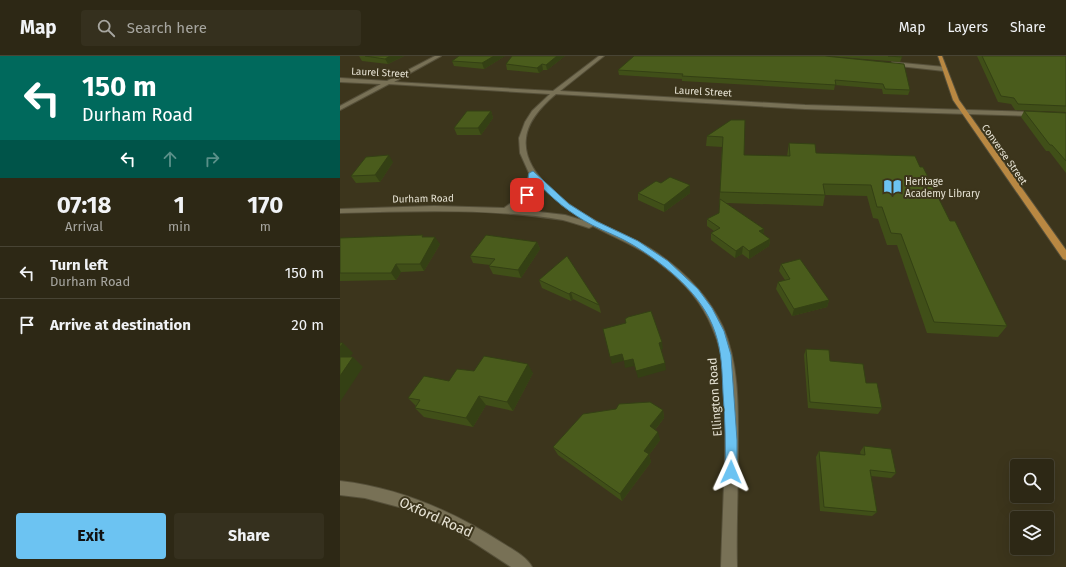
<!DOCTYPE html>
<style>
body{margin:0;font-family:"Fira Sans",sans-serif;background:#35301e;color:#f1f3f6;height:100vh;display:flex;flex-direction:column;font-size:15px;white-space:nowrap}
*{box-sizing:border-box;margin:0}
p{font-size:13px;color:#a7a6a0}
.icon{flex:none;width:22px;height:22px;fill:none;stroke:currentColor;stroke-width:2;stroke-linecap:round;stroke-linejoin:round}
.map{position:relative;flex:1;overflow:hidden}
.drawer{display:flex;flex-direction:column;background:#2d2815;width:340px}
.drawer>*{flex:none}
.hud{background:#00695c;color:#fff;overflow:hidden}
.controls{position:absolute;left:670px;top:403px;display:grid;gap:8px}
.controls a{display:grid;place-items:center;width:44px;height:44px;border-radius:4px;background:#2d2815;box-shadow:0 4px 16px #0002,0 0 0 1px #484434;font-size:20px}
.pin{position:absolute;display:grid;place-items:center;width:34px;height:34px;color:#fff;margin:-17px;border-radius:8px;box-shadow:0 2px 6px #0006}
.me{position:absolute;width:44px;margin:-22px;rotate:1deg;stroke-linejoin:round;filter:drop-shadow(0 0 3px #0008)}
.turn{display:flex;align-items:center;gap:14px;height:84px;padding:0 16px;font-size:18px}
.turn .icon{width:52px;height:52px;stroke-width:2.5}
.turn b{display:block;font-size:28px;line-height:34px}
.lanes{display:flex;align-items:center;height:38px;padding:0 16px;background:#0003;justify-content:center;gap:20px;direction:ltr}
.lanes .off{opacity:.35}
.eta{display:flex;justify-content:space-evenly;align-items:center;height:68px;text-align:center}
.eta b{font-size:24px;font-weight:700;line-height:28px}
.button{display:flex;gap:8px;margin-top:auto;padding:8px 16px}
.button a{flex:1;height:46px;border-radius:4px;background:#6cc3f2;color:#111;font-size:16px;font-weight:700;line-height:46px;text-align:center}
.button a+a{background:#35301e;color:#f1f3f6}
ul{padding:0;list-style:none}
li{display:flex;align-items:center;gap:12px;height:52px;padding:0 16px;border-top:1px solid #484434}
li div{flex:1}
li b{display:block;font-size:15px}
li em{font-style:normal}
header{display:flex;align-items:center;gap:24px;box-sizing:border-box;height:56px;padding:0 20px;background:#2d2815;border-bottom:1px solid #484434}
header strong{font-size:19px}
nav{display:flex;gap:22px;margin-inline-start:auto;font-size:14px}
.search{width:280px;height:36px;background:#35301e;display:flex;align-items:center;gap:10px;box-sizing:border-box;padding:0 14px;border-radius:4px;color:#a7a6a0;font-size:15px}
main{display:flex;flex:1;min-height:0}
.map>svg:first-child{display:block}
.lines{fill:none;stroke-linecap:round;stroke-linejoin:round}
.minor-casing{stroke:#56503a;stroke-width:2}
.major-casing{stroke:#56503a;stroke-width:2}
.minor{fill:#787156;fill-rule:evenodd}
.major{fill:#b98842;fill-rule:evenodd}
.wall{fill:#404f18}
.shaded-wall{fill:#344014}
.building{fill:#4a5c1c;stroke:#344014}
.route{fill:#6cc3f2;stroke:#467f9d}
.labels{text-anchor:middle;stroke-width:4;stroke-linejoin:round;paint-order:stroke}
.far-street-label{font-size:10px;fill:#e6e2d3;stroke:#3c351c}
.far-poi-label{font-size:10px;fill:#e6e2d3;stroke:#3c351c;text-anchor:start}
.street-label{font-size:12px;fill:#e6e2d3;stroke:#3c351c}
.near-street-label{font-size:14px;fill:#e6e2d3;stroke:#3c351c}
</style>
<header>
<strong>Map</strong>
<div class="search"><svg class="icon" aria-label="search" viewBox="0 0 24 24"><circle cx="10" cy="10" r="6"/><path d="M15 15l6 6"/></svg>Search here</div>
<nav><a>Map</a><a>Layers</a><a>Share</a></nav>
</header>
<main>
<section class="drawer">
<div class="hud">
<div class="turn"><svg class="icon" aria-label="left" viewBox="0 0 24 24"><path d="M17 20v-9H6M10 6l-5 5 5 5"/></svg><div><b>150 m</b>Durham Road</div></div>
<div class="lanes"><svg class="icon" aria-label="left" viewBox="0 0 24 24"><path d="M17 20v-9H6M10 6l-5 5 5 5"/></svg><svg class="icon off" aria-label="ahead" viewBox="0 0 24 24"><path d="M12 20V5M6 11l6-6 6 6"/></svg><svg class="icon off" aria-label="right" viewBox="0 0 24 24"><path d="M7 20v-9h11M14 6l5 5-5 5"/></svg></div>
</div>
<div class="eta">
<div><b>07:18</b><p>Arrival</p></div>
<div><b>1</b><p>min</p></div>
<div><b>170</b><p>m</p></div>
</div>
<ul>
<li><svg class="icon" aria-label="left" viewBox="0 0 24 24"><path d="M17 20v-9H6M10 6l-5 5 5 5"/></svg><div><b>Turn left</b><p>Durham Road</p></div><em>150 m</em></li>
<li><svg class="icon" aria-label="arrive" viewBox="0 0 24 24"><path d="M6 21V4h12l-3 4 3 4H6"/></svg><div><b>Arrive at destination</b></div><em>20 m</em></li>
</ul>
<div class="button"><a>Exit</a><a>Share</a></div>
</section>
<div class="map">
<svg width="726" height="511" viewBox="0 0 726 511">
<rect width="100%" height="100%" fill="#3c351c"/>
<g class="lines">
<defs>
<g id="minor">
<path d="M95,0H101L54,26L213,35L259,0H264L220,35L465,49L695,56L698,58L695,60L465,53L216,38C203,49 188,64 186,82C181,118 229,150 256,165C278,177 300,184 320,199C347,218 369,241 383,271C400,310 398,357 398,399C398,436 396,474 397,511H381C382,474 384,436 385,399C386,358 390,310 372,271C362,247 344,226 323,210C302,192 277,183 253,170L249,172C240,169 231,166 223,164C149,152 75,155 0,157V153L94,150L164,152L184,138L187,132L189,117L180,97L179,82L185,66L192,55L210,38L49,28L0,54V50L41,28L0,26V22L47,25ZM196,125L223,150L245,165L225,159L173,153C184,145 194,140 196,125Z"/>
<polygon points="552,6 604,11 607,13 604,15 550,9"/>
<path d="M0,425C60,432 113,455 164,488C173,494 187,501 192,511H171L116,475L74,455L25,442L0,439Z"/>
</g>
<polygon id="major" points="598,0 602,0 619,44 726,194 726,204 723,203 613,44"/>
</defs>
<use href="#minor" class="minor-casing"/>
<use href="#major" class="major-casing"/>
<use href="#minor" class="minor"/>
<use href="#major" class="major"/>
</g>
<g class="wall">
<polygon points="19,0 64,0 48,8 22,5"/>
<polygon points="165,0 144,13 114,10 112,5"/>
<polygon points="225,0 207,14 203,14 199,17 167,14 166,8"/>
<polygon points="485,0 570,34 568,39 543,38 542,33 495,29 494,34 342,25 342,23 279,19 278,14"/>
<polygon points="488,0 562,0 562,1 560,6"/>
<polygon points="637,0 726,0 726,56 675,54 671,48 658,46"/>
<polygon points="151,55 153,62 141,79 117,79 114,72"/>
<polygon points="684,55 726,57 726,117 709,95 706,95 681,61"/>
<polygon points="391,64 404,99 447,100 449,87 476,97 580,111 667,270 658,281 587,277 557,189 547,189 538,163 533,162 527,140 485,139 483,150 386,147 424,173 423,178 430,183 429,190 409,203 402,198 395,202 371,184 371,177 374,175 367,170 367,163 379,157 382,91 366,90 367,80"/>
<polygon points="53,106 40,126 16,127 11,120"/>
<polygon points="321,127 350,137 324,156 298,144 298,137"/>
<polygon points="85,181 100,188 84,215 61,216 56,224 0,225 0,182"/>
<polygon points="197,186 200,193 181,222 153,218 149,210 150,209 133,207 130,200"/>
<polygon points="227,200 259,249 261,257 233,243 231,245 202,232 199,224"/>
<polygon points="441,208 489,244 487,251 452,260 436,233 438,226 445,224 439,215"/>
<polygon points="466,293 490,305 526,327 542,352 538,358 468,352 464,299"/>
<polygon points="134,315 193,317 173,355 146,349 133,371 84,361 75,352 76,350 68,342"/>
<polygon points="323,354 324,362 315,374 320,384 309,399 311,406 282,445 218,399 213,391"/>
<polygon points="524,390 556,417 551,422 531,420 537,456 532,460 480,455 476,401 479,395 521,399 520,396"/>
</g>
<g class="shaded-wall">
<polygon points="50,0 64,0 48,8 45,3"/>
<polygon points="154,0 165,0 144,13 142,7"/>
<polygon points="217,0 225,0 207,14 206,9"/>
<polygon points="202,8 203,14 199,17 197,12"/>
<polygon points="151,55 153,62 141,79 138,72"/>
<polygon points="49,99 53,106 40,126 35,119"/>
<polygon points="350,129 350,137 324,156 324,149"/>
<polygon points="424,173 423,180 419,175"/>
<polygon points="95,181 100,188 84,215 80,208"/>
<polygon points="430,183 429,190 409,203 409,195"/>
<polygon points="197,186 200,193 181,222 178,214"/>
<polygon points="403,190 402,198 395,202 396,195"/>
<polygon points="56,208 61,216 56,224 51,217"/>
<polygon points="231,236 233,243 231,245 229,238"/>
<polygon points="489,244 487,251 452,260 454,253"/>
<polygon points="322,286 323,293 320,294 319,287"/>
<polygon points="3,287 13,297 4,310 0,307 0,291"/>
<polygon points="282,298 283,305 272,308 270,301"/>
<polygon points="13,301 23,311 0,346 0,320"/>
<polygon points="293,303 294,310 285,312 284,305"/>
<polygon points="325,307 326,314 298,322 296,315"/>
<polygon points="188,308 193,317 173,355 167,346"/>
<polygon points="139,340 146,349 133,371 126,362"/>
<polygon points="323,354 324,362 311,379 310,370"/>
<polygon points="318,376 320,384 309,399 311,406 282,445 280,438 304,395"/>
</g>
<g class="building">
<polygon points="25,0 50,0 45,3"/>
<polygon points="119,0 154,0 142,7 112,5"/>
<polygon points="172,0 217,0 206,9 202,8 197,12 166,8"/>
<polygon points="294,0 485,0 564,8 570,34 545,33 543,28 495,24 496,29 342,20 343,18 278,14"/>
<polygon points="548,0 562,0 562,1"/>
<polygon points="642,0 726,0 726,50 678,48 674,42 661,40"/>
<polygon points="127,55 151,55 138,72 114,72"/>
<polygon points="684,55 726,57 726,105 712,89 710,89"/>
<polygon points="391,64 405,64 404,99 450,100 449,87 475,88 476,97 575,100 580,111 583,111 610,165 615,165 667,270 594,266 561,178 551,177 542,151 537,151 531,129 483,128 485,139 380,136 383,81 367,80"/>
<polygon points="49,99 35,119 11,120 26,101"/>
<polygon points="330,121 350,129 324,149 298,137 316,125 321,127"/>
<polygon points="380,143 424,173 419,175 430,183 409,195 403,190 396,195 371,177 380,172 367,163 379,157"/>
<polygon points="83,179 82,181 95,181 80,208 56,208 51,217 0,217 0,182"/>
<polygon points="146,179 197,186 178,214 149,210 155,203 130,200"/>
<polygon points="227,200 259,249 231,236 229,238 199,224"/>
<polygon points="460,203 489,244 454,253 438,226 450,223 441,208"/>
<polygon points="311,255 322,286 319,287 325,307 296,315 293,303 284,305 282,298 270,301 263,273 286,267 285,263 288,261"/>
<polygon points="0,287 3,287 0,291"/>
<polygon points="466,293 489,294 490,305 523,308 526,327 537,327 542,352 470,346"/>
<polygon points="144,300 188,308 167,346 139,340 126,362 75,352 80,344 68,342 84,320 109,325 117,313 134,315"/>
<polygon points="0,301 13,301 0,320"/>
<polygon points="310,346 323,354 310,370 318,376 304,395 309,398 280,438 213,391 243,358 276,353 279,348"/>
<polygon points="524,390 551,393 556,417 530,414 537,456 484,451 479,395 525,399"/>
</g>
<path class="route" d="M193,115L229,148L256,165L298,185L328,205L358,233L372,252L384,275L391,299L397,384V416L395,420L391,422L387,420L385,416C386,389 385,363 383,337C382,316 382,296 375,276C363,239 326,209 293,189C280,181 266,176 252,169C231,158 211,142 195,124L191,139L185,140L189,117Z"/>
<defs>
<symbol id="library-bare" viewBox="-9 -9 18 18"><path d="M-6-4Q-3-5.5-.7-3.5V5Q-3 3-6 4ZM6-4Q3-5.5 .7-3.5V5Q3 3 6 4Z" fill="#6cc3f2" stroke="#3c351c" stroke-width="2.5" paint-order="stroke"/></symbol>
</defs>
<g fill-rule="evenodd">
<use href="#library-bare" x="540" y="118" width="25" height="25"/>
</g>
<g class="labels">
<g class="far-street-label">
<text transform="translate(40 16) rotate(3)" y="4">Laurel Street</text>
<text transform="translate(363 35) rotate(3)" y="4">Laurel Street</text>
<text transform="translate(665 98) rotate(55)" y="4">Converse Street</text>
<text transform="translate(83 142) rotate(-1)" y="4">Durham Road</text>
</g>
<g class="far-poi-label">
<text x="565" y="129">Heritage<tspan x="565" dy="12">Academy Library</tspan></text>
</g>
<g class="street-label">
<text transform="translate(375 341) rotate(-94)" y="4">Ellington Road</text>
</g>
<g class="near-street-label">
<text transform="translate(96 461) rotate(24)" y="5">Oxford Road</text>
</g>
</g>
</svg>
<div class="controls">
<a><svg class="icon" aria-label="search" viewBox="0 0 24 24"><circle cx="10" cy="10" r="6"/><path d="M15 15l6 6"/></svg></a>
<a><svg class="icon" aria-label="layers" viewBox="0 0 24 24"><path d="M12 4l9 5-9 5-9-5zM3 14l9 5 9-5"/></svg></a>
</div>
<div class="pin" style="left:187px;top:139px;background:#d93025"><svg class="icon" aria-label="arrive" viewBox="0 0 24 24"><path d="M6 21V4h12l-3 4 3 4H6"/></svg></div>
<svg class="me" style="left:391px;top:416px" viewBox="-20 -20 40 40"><path d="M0-17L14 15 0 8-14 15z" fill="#6cc3f2" stroke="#fff" stroke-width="4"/></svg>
</div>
</main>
